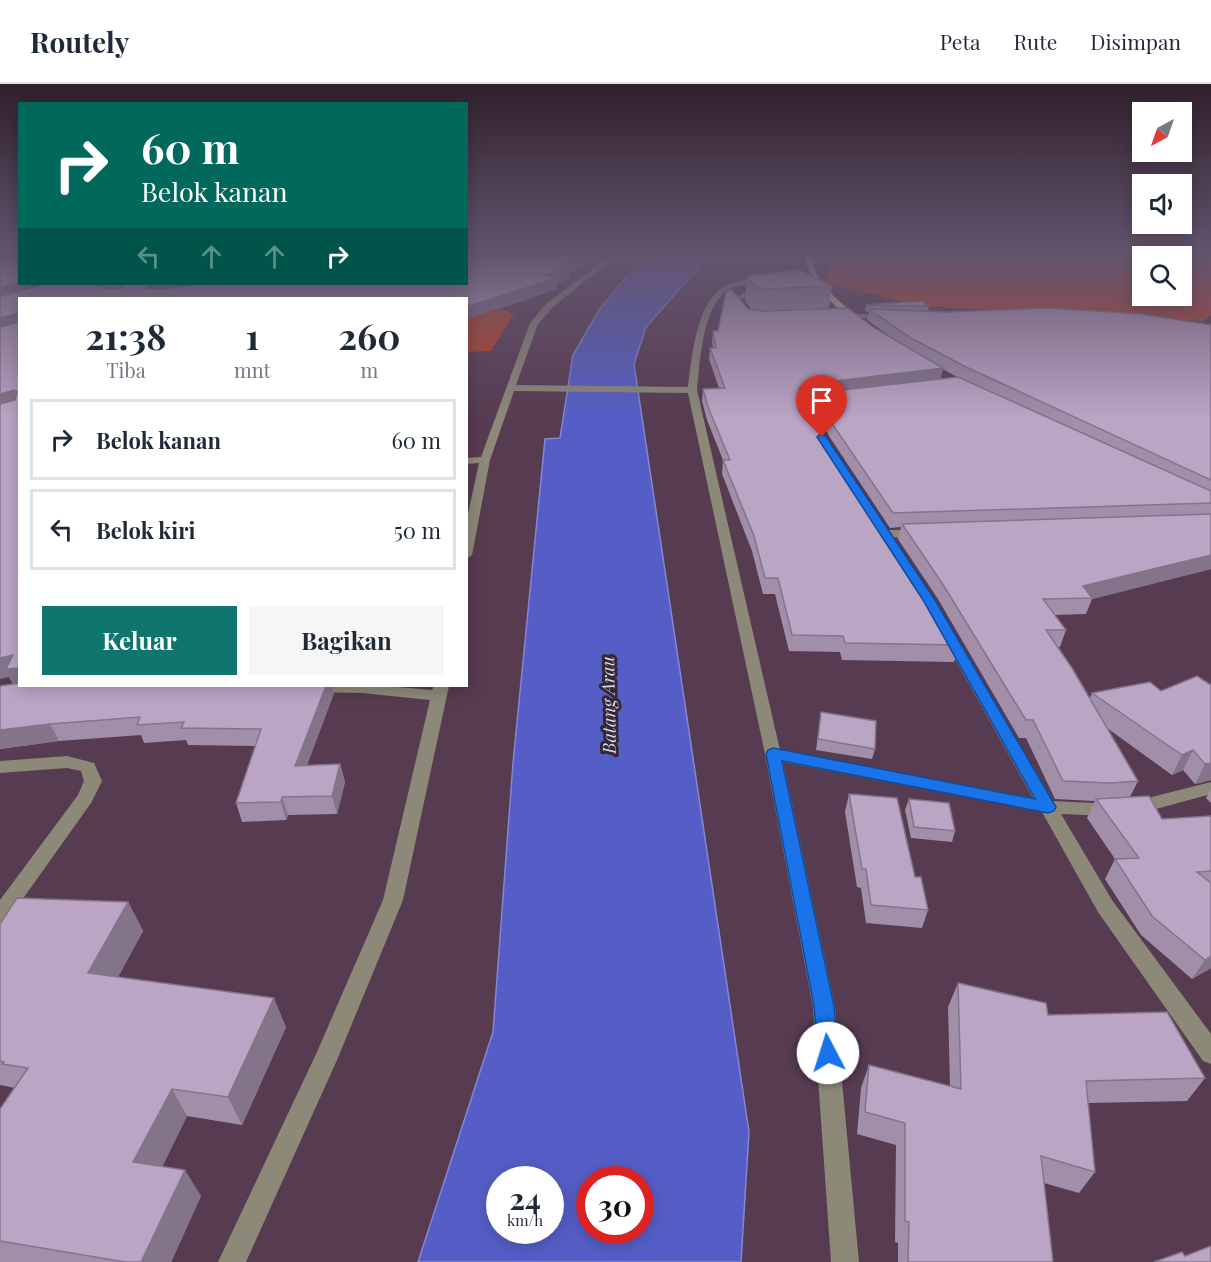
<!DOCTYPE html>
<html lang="id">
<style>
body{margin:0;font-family:"Playfair Display",serif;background:#f6f6f7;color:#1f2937;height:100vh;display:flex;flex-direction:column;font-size:22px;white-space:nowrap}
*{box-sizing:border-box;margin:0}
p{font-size:20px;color:#747a83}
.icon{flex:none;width:33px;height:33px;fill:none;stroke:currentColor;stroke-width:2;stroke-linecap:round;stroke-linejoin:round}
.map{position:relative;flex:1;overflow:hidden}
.drawer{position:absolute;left:18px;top:213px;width:450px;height:390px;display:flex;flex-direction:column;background:#fff;border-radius:0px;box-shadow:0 3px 15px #0003}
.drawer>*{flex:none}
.banner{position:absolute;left:18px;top:18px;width:450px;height:183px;border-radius:0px;box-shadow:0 3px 15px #0003;background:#00695c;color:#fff;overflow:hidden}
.needle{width:39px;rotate:220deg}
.tools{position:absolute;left:1132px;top:18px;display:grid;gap:12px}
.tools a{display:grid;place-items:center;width:60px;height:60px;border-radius:0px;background:#fff;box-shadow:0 3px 15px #0003;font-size:30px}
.speed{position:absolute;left:486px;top:1082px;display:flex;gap:12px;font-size:30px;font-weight:700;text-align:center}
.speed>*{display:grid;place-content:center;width:78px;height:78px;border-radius:50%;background:#fff;box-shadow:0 3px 15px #0003;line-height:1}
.speed small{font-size:15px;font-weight:400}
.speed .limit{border:9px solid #d22;background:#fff;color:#111}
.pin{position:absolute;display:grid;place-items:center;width:51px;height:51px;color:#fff;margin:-62px -26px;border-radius:50% 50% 50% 0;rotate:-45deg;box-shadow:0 0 6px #0007}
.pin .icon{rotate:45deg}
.me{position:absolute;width:66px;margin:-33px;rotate:355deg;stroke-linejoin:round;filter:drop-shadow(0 0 4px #0008)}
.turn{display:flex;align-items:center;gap:21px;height:126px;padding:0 24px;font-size:27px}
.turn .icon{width:78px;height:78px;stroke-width:2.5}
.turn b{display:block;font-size:42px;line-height:51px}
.lanes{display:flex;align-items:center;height:57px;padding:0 24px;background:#0003;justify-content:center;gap:30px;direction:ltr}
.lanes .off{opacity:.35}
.eta{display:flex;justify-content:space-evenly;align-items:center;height:102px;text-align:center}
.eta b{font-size:36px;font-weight:700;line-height:42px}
.action{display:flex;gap:12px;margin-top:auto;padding:12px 24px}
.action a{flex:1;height:69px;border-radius:0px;background:#0f766e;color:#fff;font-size:24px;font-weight:700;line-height:69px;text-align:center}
.action a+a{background:#f6f6f7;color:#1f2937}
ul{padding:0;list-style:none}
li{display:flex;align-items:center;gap:18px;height:81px;margin:0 12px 9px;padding:0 12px;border:3px solid #e0e1e3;border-radius:0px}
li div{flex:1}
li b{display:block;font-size:22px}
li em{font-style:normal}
header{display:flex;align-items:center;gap:36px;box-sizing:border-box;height:84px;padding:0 30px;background:#fff;border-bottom:2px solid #e0e1e3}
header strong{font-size:28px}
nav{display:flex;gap:33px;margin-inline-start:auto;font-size:21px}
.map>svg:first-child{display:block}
.forest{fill:#ba4222;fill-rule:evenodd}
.water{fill:#555ec7;stroke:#8586d3;stroke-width:1.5;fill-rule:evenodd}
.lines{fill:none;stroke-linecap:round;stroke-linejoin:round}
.minor{fill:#8c8979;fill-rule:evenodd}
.major{fill:#d2caaa;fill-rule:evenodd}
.wall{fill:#a18ea9;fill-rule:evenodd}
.shaded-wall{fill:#83748a}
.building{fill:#bba5c5;stroke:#83748a;stroke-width:1.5}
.route{fill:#1a73e8;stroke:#114b97;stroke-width:1.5}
.labels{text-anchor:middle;stroke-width:6;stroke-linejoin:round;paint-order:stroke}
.water-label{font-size:18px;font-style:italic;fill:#d4daf6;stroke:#342731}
</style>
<header>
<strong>Routely</strong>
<nav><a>Peta</a><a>Rute</a><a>Disimpan</a></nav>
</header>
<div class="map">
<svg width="1211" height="1178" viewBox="0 0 1211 1178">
<rect width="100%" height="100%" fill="#573b50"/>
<g class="forest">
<path d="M833,171H1211V231L1203,237L920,222L824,198ZM1143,172H1182V212H1143Z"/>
<polygon points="429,200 514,230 491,267 467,268 466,214 247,214"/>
</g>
<path class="water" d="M648,171H710L646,243L634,280L749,1048L741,1178H418L493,948L513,679L545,355L560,354L573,271L599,226L642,174ZM500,1095H550V1146H500ZM590,1095H640V1146H590Z"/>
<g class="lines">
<g class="minor">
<path d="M611,171H618L553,223L538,240L516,301L688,303C692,274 696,215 727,201C738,195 752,196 764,195L767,197C757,203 743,198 731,204C702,219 700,278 697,306L780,666L1033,714L941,550L943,547H953L1053,717L1116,720L1119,725L1116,730L1110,732L1061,730L1112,816L1211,950V980L1203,977L1098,828L1042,728L783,678L835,923L859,1178H831L813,923L765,670L688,309L514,307L490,376L472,471L466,475V439L479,379L466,380V374L481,373L530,239L547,219Z"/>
<polygon points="765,206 767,209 748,212 741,216 751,232 745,232 733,215 744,209"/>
<polygon points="834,228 888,232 892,234 888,236 837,232"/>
<polygon points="835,310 840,313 838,315 811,320 818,334 810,336 800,318 802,316"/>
<polygon points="885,446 918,446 924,450 918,454 881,453 879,450"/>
<polygon points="306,602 385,602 432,606 434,602 449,602 403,816 337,976 246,1178 218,1178 317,968 383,816 430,616 362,609 313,608 308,606"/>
<polygon points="67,672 94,679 102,697 91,719 7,837 0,839 0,816 78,711 84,697 81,687 67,684 0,689 0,677"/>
<polygon points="1211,698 1211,710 1134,731 1128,729 1125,724 1128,719"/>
</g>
<path class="major" d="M806,171H812C813,199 841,218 860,235V239H854C835,221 806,199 806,171Z"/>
</g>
<g class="wall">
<polygon points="0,171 20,200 466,200 593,173 583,176 582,184 569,188 569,195 557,199 557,205 533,213 533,214 20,214 20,602 332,602 334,609 307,681 340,680 345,698 337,730 288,731 286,736 242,738 236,719 255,662 188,661 186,656 144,659 141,651 59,657 0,665 0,602 13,600 9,593"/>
<path d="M747,193L832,202L829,224L873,243L901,260L867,236L869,228L865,227L866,221L929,222L928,227L1211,241V485L1092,515L1086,530L1055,531L1066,546L1060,563H1058L1090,614L1092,609L1161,607L1197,592L1211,696L1195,700L1183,686L1172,691L1107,644L1138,697L1130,713L1162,735L1211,732V884L1192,895L1141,851L1105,795L1115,775L1087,734L1095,717L1055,715L1026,654H1019L938,515L898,455L901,443L890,444L829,352L814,322L816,312L804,314L817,341L959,561L954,578L842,576L840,568L789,567L775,510H763L752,467L722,390L723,376L707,336L702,317L703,305L719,304L709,275L710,264H713L712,258L713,247H718L748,225L752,226L745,217ZM943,285L957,293L940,295Z"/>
<polygon points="821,628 875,665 872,675 816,666"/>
<polygon points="1211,705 1211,719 1206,714"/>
<polygon points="849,710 915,793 928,826 922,844 866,839 861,804 857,803 845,728"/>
<polygon points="909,715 955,747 952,758 911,754 905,726"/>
<polygon points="128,818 143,847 118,893 286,943 242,1041 187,1032 162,1083 201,1112 171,1178 0,1178 0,1025 15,1004 0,1001 0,840"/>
<polygon points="958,899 1048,931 1205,994 1187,1017 1088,1019 1095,1088 1079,1109 1044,1099 1053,1178 898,1178 898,1159 895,1158 896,1061 857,1050 861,1004 869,981 950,1002 948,923"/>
</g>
<g class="shaded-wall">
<polygon points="0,171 19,171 0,179"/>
<polygon points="571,171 593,171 593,173 583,176 582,184 569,188 569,195 557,199 557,205 533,213 533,214 466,235 466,223 546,191"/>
<polygon points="20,198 20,200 57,200 0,217 0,204"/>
<polygon points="154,200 230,200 150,214 146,204 147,201"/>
<polygon points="17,230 20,237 0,248 0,234"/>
<polygon points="943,284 940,297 816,309 816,312 802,314 799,305 803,301"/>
<polygon points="14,306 19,320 0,326 0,310"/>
<polygon points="1211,471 1211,485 1092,515 1092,514 1083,502"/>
<polygon points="13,571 19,584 20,602 15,604 9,593 0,595 0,574"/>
<polygon points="326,602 332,602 334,609 300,700 295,682"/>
<polygon points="50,640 59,657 0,665 0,646"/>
<polygon points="1193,666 1183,686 1172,691 1182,671"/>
<polygon points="1211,679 1211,696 1195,700 1205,680"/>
<polygon points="340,680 345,698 337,730 332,712"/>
<polygon points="282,713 288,731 286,736 281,718"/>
<polygon points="128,818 143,847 105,917 88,889"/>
<polygon points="1211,872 1211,884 1192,895 1205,876"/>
<polygon points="274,914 286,943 242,1041 228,1013"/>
<polygon points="172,1005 187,1032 151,1104 133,1078"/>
<polygon points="185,1086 201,1112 171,1178 141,1178"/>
</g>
<g class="building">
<polygon points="14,171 20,171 20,198 0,204 0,175"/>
<polygon points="466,171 573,171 571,171 582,174 560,180 569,184 546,191 557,194 466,223 466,214 20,214 20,584 6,585 13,571 0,574 0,320 15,316 17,308 14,306 0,310 0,243 16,239 17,230 0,234 0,212 44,200 93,200 111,205 124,203 122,201 119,200 154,200 147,201 146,204 163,205 199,200 466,200"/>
<polygon points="800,186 832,202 765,205 756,203 747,193 752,191"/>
<polygon points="732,206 748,225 763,227 848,224 873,243 943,284 803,301 799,305 817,341 924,501 959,561 845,559 843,552 792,551 778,494 765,494 754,452 723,376 730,376 708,323 703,305 725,304 710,264 716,264 713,247 718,247 726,207"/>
<polygon points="921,217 929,222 866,221"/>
<polygon points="1049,224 1142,230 1211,241 1211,396 964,282 911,254 869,225 946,228"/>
<polygon points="958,293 1211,407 1211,419 893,429 831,338 816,309"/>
<polygon points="1211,430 1211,471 1083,502 1092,514 1043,515 1066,546 1046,546 1072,584 1138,697 1110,699 1063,697 1033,636 1026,636 942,499 902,440"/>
<polygon points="1197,592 1211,601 1211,679 1205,680 1193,666 1182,671 1092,609 1150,598 1161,607"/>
<polygon points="20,599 20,602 326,602 295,682 340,680 332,712 282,713 281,718 236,719 261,645 181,644 184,638 137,641 140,633 50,640 0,646 0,602"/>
<polygon points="821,628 876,637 875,665 818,655"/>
<polygon points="849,710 897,714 915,793 921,793 928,826 871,821 866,785 862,785"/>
<polygon points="1149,712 1162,735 1211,732 1211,787 1197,788 1211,799 1211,872 1205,876 1152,832 1115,775 1139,774 1096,715"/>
<polygon points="909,715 949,719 955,747 914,743"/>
<polygon points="17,814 128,818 88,889 274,914 228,1013 172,1005 133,1078 185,1086 141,1178 125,1178 0,1157 0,1025 28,984 2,980 4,978 0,977 0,840"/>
<polygon points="958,899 1046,919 1048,931 1167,928 1205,994 1086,997 1095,1088 1041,1072 1053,1178 908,1178 909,1138 905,1137 905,1039 865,1028 869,981 961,1005"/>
<polygon points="1211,1162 1211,1178 1154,1178 1182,1168 1185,1172"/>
</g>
<linearGradient id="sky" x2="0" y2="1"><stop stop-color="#30202c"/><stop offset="0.51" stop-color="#63556f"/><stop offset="1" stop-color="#63556f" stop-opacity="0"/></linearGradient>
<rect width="1211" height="336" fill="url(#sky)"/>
<polygon class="route" points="819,351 825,351 935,516 1056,723 1054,727 1048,729 782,677 834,922 838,969 835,976 828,979 821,976 818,969 814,922 766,670 768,666 773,664 1035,715 923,516 817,353"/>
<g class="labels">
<g class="water-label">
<text transform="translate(609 621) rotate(-91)" y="6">Batang Arau</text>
</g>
</g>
</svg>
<div class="tools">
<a><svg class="needle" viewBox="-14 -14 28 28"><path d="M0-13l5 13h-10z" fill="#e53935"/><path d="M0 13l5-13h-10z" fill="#747a83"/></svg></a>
<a><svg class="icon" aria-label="sound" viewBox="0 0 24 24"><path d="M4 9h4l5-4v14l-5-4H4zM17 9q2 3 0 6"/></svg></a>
<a><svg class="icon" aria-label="search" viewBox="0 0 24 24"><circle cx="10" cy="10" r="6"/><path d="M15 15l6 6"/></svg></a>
</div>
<div class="speed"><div>24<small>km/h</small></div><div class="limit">30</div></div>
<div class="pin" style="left:822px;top:353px;background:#d93025"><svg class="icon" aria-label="arrive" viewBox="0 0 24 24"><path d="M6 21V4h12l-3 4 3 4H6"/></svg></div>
<svg class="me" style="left:828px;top:969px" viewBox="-20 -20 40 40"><circle r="19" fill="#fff"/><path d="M0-13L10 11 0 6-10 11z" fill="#1a73e8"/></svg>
<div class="banner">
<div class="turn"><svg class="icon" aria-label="right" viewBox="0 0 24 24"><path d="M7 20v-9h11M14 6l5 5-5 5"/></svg><div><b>60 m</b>Belok kanan</div></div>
<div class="lanes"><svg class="icon off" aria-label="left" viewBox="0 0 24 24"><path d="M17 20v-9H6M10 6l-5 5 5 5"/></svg><svg class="icon off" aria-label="ahead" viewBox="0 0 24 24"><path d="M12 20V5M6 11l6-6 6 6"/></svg><svg class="icon off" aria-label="ahead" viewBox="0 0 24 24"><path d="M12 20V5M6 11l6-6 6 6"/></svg><svg class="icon" aria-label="right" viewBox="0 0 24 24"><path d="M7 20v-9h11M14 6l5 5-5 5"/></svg></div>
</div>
<section class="drawer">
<div class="eta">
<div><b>21:38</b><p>Tiba</p></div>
<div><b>1</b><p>mnt</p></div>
<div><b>260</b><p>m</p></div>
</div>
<ul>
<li><svg class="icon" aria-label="right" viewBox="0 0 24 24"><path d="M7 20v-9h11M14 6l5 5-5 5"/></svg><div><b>Belok kanan</b></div><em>60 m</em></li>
<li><svg class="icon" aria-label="left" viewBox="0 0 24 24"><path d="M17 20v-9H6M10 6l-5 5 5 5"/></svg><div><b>Belok kiri</b></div><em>50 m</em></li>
</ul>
<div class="action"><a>Keluar</a><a>Bagikan</a></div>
</section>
</div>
